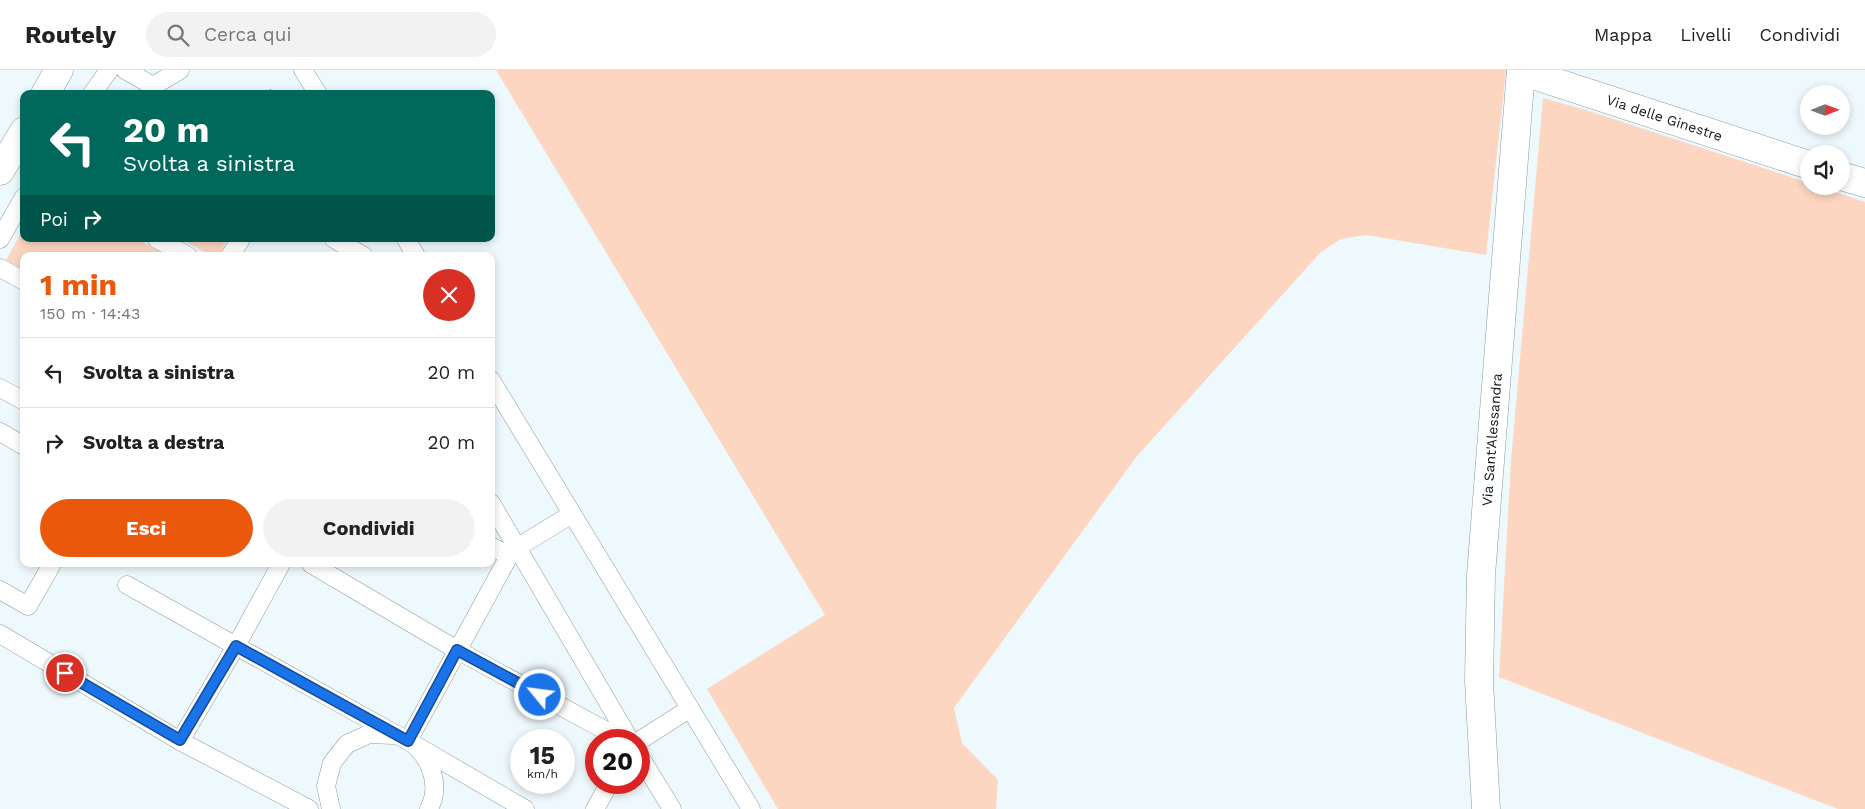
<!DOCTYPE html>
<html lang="it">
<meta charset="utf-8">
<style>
body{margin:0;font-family:"Work Sans",sans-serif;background:#f2f2f2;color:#222;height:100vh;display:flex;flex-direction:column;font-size:19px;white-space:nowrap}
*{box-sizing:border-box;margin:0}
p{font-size:16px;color:#767676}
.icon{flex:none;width:28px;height:28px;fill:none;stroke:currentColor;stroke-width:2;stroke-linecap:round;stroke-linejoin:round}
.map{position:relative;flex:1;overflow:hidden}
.panel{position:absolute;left:20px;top:182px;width:475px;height:315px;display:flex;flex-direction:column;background:#fff;border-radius:10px;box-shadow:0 2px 8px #0003}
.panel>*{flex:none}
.hud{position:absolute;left:20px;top:20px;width:475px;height:152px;border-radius:10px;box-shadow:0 2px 8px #0003;background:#00695c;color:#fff;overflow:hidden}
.needle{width:32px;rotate:89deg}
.fabs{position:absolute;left:1800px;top:15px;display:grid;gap:10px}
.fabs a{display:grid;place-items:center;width:50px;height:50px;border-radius:50%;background:#fff;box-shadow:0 2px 8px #0003;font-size:25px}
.speed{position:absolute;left:510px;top:659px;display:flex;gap:10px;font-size:25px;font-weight:700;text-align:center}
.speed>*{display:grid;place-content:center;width:65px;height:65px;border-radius:50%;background:#fff;box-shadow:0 2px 8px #0003;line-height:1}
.speed small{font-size:12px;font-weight:400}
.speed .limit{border:8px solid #d22;background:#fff;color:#111}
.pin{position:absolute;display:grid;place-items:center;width:42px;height:42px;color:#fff;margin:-21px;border:2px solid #fff;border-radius:50%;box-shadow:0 1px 5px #0007}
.me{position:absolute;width:55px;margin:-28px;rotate:299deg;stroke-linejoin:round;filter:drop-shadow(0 0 4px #0008)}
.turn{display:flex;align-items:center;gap:18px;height:105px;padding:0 20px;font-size:22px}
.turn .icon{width:65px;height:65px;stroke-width:2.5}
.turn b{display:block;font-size:35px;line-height:42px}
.then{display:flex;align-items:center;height:48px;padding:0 20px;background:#0003;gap:10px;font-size:19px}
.round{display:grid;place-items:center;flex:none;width:52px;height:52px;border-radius:26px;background:#f2f2f2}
.headline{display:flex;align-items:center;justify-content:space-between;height:85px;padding:0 20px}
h1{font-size:30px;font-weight:700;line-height:38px;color:#ea580c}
.action{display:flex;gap:10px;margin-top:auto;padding:10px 20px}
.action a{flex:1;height:58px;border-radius:30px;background:#ea580c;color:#fff;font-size:20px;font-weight:700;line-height:58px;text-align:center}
.action a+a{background:#f2f2f2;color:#222}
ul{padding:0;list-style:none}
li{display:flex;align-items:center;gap:15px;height:70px;padding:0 20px;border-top:1px solid #e0e0e0}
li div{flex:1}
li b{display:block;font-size:19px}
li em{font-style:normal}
header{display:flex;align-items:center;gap:30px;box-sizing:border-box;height:70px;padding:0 25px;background:#fff;border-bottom:1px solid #e0e0e0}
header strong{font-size:24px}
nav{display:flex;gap:28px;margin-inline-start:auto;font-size:18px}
.search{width:350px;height:45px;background:#f2f2f2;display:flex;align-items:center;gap:12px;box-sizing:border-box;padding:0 18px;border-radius:28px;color:#767676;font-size:19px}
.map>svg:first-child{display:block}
.green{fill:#fcd6c0}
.building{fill:#0e91b0}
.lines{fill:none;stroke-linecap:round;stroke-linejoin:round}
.service-casing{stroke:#8a9ba1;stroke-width:19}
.minor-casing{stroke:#8a9ba1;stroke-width:29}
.tertiary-casing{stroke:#8a9ba1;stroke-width:29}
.service{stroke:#fff;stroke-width:18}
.minor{stroke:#fff;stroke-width:28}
.tertiary{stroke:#fff;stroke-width:28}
.route-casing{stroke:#114b97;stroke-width:12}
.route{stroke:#1a73e8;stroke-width:9}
.labels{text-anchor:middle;stroke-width:4;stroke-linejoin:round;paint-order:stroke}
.street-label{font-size:14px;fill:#0f1518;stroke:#eef9fd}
</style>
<header>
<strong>Routely</strong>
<div class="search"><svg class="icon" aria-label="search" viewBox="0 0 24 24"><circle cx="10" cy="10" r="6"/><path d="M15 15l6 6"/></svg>Cerca qui</div>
<nav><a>Mappa</a><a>Livelli</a><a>Condividi</a></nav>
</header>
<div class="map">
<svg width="1865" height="739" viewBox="0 0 1865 739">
<rect width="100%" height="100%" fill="#eef9fd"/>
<g class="green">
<polygon points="496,0 1506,0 1486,185 1366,165 1341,169 1321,182 1137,386 954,638 962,673 998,710 996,739 778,739 707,619 825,545"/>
<polygon points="1543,28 1586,40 1809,113 1809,116 1818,116 1865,132 1865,739 1838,739 1499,607 1511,391"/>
<polygon points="24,158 24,169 137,169 168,186 24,186 24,200 6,190"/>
<polygon points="181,169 228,169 218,186 212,186"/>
</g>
<polygon class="building" points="271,19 273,24 262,24"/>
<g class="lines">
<defs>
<g id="service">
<polyline points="125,0 153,16 180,0"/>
<polyline points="303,0 318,24"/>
<polyline points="92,24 109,0"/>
<polyline points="0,169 24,127"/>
<polyline points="157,169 188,186"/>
<polyline points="334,169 364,186"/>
<polyline points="406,169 416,186"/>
<polyline points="230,186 241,169"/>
<polyline points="0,198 24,211"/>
<polyline points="491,310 751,739"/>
<polyline points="0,318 24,331"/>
<polyline points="0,362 24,376"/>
<polyline points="491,433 630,670"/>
<polyline points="491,476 509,486"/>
<polyline points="311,494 457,580 623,670"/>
<polyline points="127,515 236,576 408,671 525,739"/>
<polyline points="0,520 28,536 52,494"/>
<polyline points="0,564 180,671 309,739"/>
<polyline points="180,671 236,576 281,494"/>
<polyline points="408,671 509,486 518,477 572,444"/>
<polyline points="639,671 689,639"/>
<path d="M418,679C429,689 436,708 434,723C434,728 431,734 429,739"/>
<polyline points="639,685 672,739"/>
<polyline points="331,739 326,716 332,693 347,674 369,664 393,665"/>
<polyline points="595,739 610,712"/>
</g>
<g id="minor">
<path id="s1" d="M1521,1L1809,95"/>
<polyline points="1841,106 1865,113"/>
</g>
<g id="tertiary">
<polyline points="45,24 59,0"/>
<polyline points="0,101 24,61"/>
<path id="s2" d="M1486,739L1479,611L1481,505L1521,0"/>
</g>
</defs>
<use href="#service" class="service-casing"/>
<use href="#minor" class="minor-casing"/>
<use href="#tertiary" class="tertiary-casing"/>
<use href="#service" class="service"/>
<use href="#minor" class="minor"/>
<use href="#tertiary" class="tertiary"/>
</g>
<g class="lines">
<defs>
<polyline id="route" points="65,603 180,670 236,576 408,671 457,580 540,625"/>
</defs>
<use href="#route" class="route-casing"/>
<use href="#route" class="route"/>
</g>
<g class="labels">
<g class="street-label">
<text dy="5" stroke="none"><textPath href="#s1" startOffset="151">Via delle Ginestre</textPath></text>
<text dy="5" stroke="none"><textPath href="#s2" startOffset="370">Via Sant'Alessandra</textPath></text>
</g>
</g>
</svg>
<div class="fabs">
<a><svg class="needle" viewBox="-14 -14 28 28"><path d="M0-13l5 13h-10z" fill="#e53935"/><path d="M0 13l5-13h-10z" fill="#767676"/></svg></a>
<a><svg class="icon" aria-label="sound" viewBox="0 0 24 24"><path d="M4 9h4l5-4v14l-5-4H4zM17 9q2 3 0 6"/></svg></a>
</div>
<div class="speed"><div>15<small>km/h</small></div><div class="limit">20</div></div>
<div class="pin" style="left:65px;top:603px;background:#d93025"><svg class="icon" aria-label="arrive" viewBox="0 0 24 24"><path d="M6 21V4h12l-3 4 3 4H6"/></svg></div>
<svg class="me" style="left:540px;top:625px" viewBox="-20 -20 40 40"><circle r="17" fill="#1a73e8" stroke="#fff" stroke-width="3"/><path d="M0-11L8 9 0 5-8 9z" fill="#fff"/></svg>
<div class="hud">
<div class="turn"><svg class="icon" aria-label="left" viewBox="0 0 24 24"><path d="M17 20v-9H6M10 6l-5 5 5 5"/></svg><div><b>20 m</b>Svolta a sinistra</div></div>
<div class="then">Poi<svg class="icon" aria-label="right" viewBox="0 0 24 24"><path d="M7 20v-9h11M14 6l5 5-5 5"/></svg></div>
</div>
<section class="panel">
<div class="headline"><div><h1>1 min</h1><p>150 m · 14:43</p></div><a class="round" style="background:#d93025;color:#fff"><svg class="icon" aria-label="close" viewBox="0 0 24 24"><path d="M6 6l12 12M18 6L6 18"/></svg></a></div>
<ul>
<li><svg class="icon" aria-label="left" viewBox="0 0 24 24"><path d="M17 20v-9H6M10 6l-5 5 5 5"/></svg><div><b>Svolta a sinistra</b></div><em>20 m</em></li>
<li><svg class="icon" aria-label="right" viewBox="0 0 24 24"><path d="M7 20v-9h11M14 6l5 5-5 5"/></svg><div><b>Svolta a destra</b></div><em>20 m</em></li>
</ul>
<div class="action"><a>Esci</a><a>Condividi</a></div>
</section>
</div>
